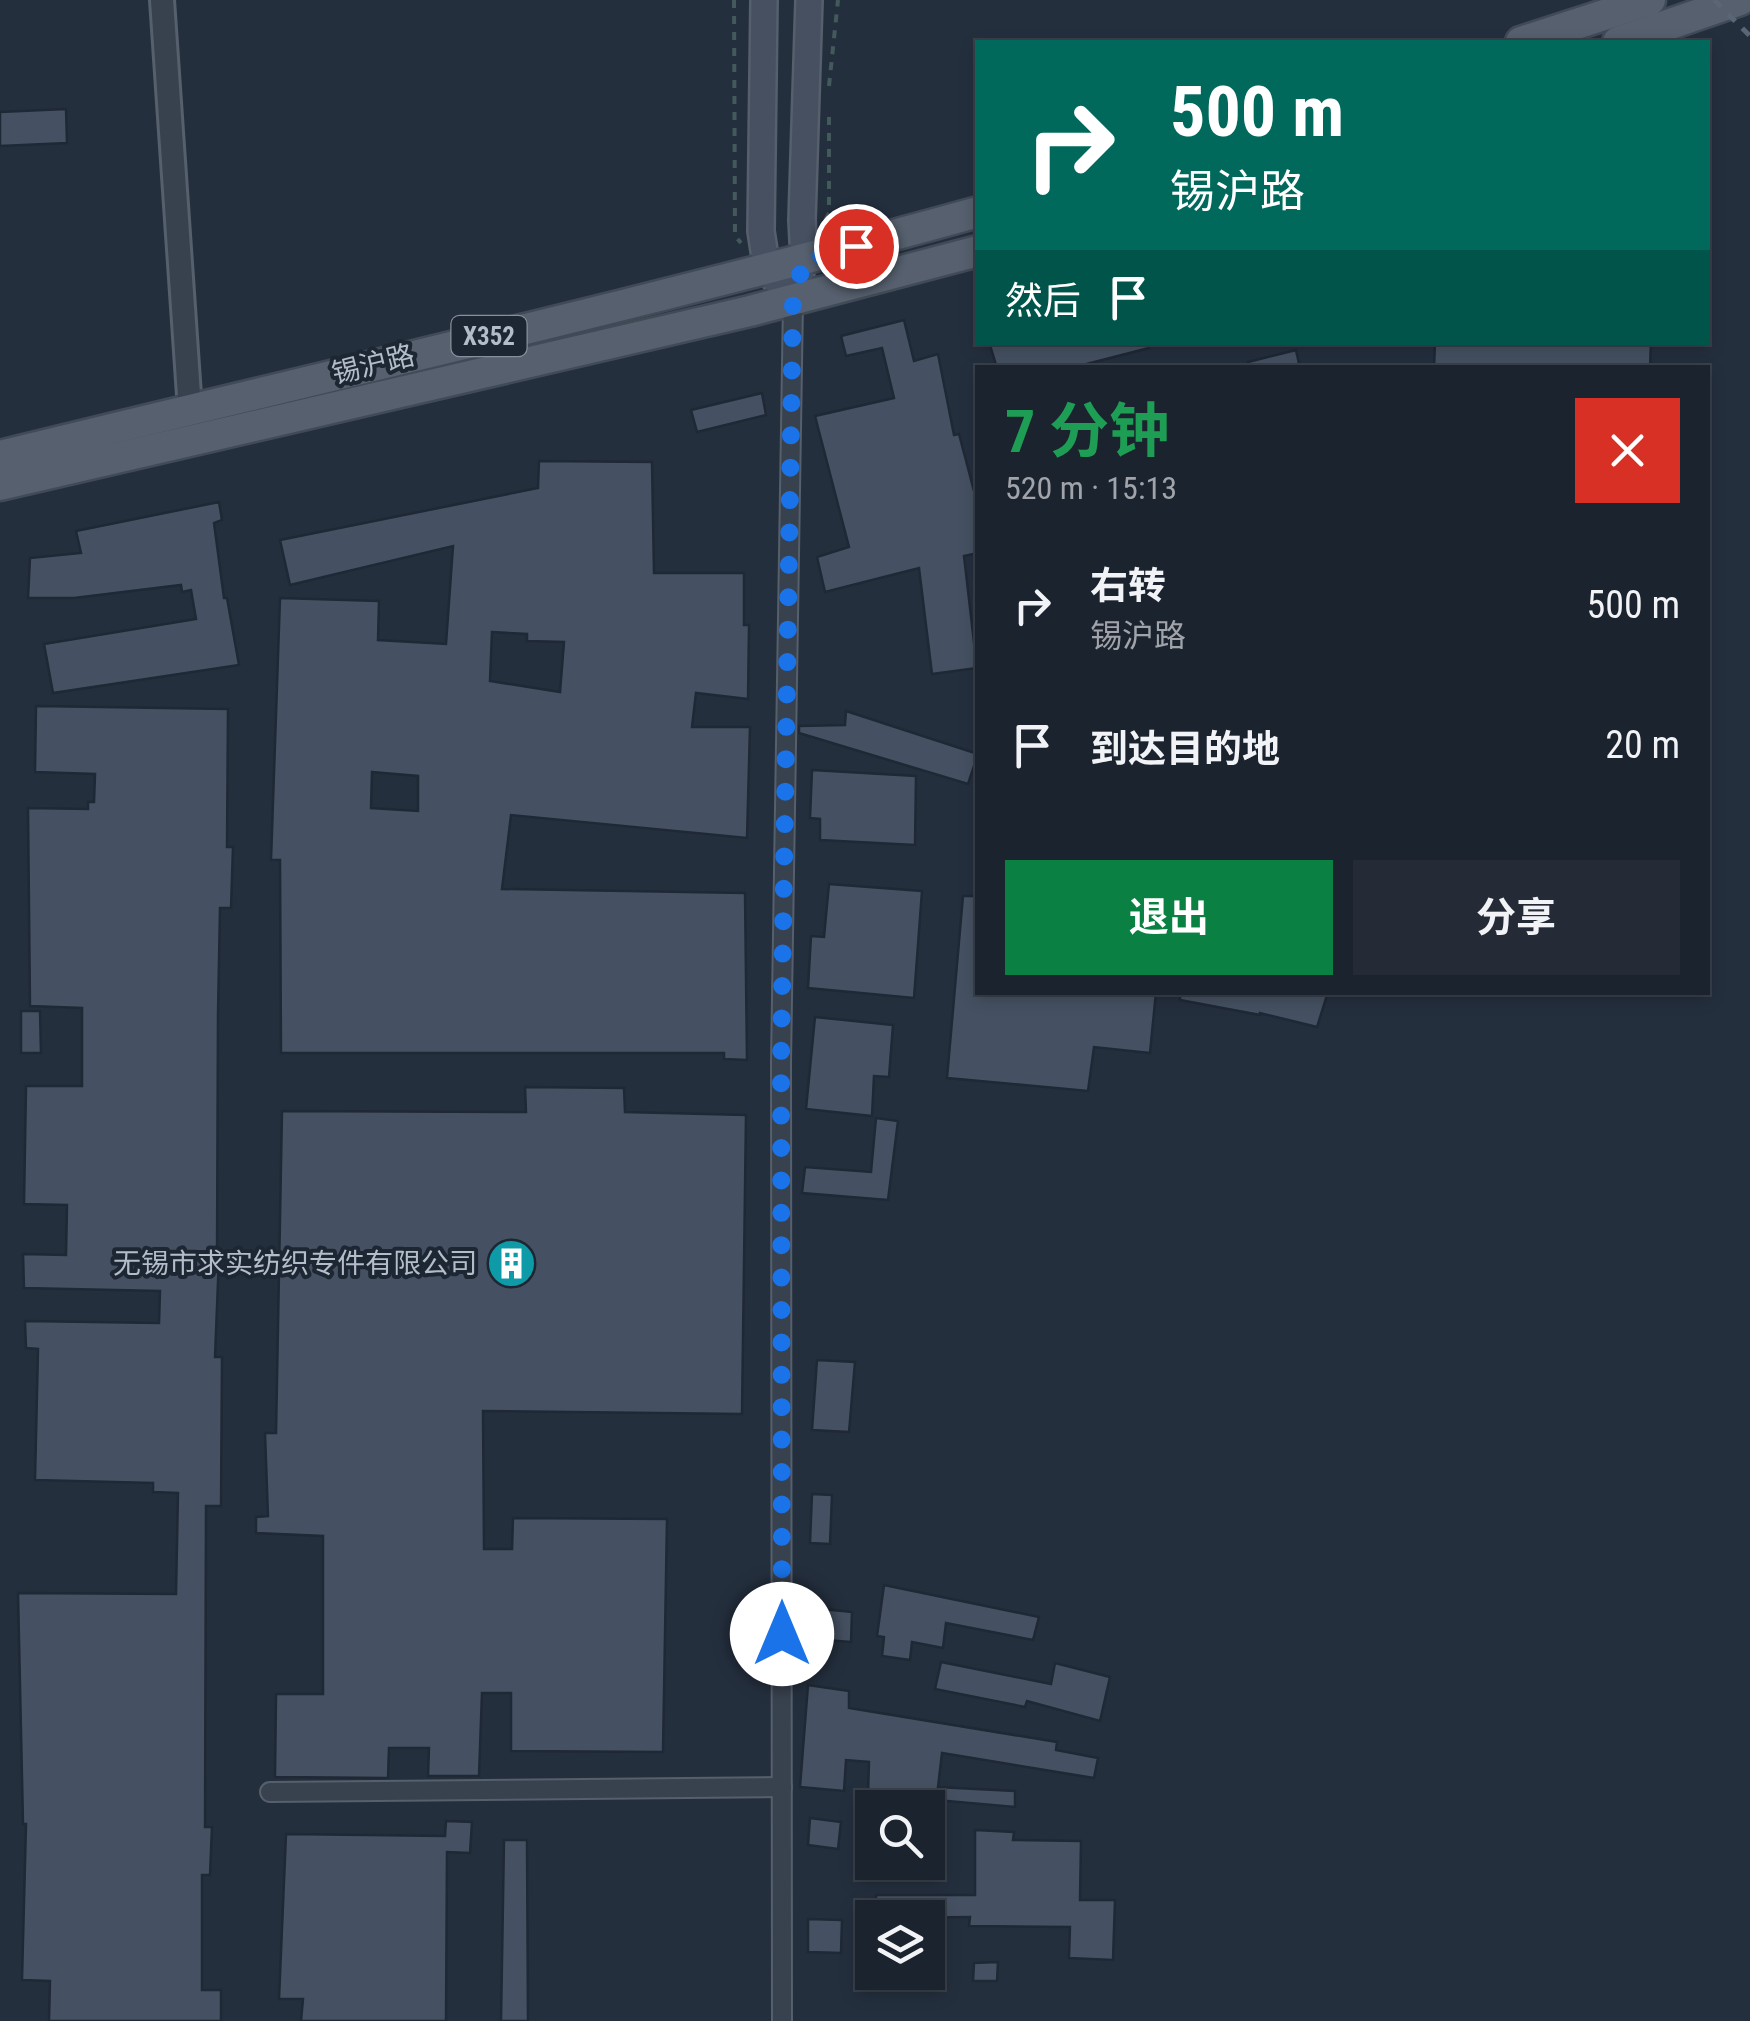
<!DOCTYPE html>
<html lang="zh">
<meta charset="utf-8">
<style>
body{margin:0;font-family:"Roboto Condensed","Noto Sans SC",sans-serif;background:#242b36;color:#f1f3f6;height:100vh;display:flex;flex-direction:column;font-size:38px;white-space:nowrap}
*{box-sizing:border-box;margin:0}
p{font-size:32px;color:#a0a4aa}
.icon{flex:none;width:55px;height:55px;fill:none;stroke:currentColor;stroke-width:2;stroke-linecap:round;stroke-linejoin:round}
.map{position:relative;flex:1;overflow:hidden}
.drawer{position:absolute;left:975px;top:365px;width:735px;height:630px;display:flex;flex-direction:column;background:#1b232e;border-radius:0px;box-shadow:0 5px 15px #0003,0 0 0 2px #39404a}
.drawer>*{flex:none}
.top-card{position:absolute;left:975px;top:40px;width:735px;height:305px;border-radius:0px;box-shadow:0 5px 15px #0003,0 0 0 2px #39404a;background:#00695c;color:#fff;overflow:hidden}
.fabs{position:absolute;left:855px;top:1790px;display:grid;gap:20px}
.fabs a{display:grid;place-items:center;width:90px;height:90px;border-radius:0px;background:#1b232e;box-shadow:0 5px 15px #0003,0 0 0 2px #39404a;font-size:50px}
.pin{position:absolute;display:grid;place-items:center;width:85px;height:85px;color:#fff;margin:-42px;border:5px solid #fff;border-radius:50%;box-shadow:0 2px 10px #0007}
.me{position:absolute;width:110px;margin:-55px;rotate:0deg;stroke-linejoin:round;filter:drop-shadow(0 0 8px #0008)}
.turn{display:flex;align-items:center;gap:35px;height:210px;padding:0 30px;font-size:45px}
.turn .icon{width:130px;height:130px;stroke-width:2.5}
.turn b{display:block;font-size:70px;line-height:85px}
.then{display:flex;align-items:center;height:95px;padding:0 30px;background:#0003;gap:20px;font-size:38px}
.round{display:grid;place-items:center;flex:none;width:105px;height:105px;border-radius:0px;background:#242b36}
.head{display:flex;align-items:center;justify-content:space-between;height:170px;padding:0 30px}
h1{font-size:60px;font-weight:700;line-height:75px;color:#1e9e55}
.cta{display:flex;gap:20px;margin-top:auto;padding:20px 30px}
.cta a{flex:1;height:115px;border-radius:0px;background:#0b8043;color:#fff;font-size:40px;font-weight:700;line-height:115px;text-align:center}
.cta a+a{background:#242b36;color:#f1f3f6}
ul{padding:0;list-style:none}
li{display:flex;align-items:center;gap:30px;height:140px;padding:0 30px}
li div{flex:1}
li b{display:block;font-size:38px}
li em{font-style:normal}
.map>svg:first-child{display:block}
.building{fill:#455162;stroke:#1f2835;stroke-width:2.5;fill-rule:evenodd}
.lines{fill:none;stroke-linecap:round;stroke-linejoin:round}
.minor-casing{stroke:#565f6c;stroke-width:22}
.tertiary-casing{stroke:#565f6c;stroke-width:28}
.secondary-casing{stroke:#565f6c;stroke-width:30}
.primary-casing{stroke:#414a57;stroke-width:35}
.path{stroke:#44595c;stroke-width:4;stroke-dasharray:8 8;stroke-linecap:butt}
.minor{stroke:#38414e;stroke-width:18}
.tertiary{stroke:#38414e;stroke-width:22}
.secondary{stroke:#465061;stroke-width:25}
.primary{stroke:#56606e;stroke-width:30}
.rail{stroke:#5a6575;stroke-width:5;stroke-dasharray:10 10;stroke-linecap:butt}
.route{stroke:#1a73e8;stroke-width:18;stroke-dasharray:0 32.4}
.labels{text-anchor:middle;stroke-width:8;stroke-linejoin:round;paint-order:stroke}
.shield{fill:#1d2633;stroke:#878f9c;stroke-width:2.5}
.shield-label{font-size:25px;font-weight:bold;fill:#b4bcc9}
.street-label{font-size:28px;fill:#b4bcc9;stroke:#1d2633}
.poi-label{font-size:28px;fill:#b4bcc9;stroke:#1d2633;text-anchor:end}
</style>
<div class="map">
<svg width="1750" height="2021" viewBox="0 0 1750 2021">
<rect width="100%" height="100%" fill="#242f3e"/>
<g class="building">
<polygon points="66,109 67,143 0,146 0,112"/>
<polygon points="904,320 914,361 938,354 954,435 959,434 978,506 978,553 964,556 977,668 932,674 919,568 825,592 817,557 849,547 815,416 894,398 882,348 846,356 841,336"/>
<polygon points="989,342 1148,342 1149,348 1071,368 997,368"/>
<polygon points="1435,342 1651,342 1650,368 1434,368"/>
<polygon points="1296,350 1300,368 1248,368 1248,362"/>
<polygon points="762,393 766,415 697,432 691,410"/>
<path d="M539,461L652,462L654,573H744V625H749L748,699L696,693L692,727H750L747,838L511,815L502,889L745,893L747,1060L724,1059V1053H281L280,860H271L280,598L379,601L378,640L446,644L453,546L290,585L280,540L538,488ZM492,632L527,634V641L564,642L560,692L490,681ZM372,772L418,776V811L371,808Z"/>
<polygon points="219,502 222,520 214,523 224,598 227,598 239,665 53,693 44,644 196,619 191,590 182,592 181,585 74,598 28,598 30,558 81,553 76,531"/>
<polygon points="36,706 228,709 227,847 233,847 231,908 220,908 218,1014 217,1257 219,1257 215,1357 222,1357 221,1506 206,1506 205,1827 212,1827 210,1875 202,1875 202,1990 221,1990 221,2021 49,2021 50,1981 22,1980 26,1824 23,1824 18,1593 176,1594 178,1493 153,1492 153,1483 35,1480 38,1349 26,1348 25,1321 159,1323 160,1291 24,1288 23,1254 66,1255 67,1205 24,1204 26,1086 82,1086 82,1008 30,1006 28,808 88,809 88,802 94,802 95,774 35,772"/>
<polygon points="846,711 978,754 968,784 799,733 799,726 845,725"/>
<polygon points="812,770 916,776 915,845 820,840 820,819 810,818"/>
<polygon points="829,884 922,891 914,998 808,988 811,936 824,937"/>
<polygon points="963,896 978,896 978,992 1156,992 1150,1053 1094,1047 1088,1091 947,1078"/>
<polygon points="1180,992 1328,992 1317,1027 1260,1013 1260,1015 1180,1000"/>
<polygon points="21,1011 40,1011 41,1053 21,1053"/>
<polygon points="815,1017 893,1025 889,1077 874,1076 872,1116 806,1109"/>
<polygon points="525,1087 624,1088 625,1112 746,1115 742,1414 483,1411 484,1549 512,1549 513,1518 667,1519 663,1752 511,1751 511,1693 482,1693 479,1776 428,1776 429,1748 389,1748 388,1778 275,1777 276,1694 323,1694 323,1536 256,1533 256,1517 268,1516 265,1433 276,1433 282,1111 526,1112"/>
<polygon points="876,1118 898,1121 888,1200 802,1193 805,1167 871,1172"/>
<polygon points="817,1360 855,1362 849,1432 812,1430"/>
<polygon points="812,1494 832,1495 830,1544 810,1543"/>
<polygon points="884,1585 1039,1617 1033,1640 946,1623 943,1648 912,1642 910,1660 882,1656 884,1637 877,1636"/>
<polygon points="813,1608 852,1612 851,1642 813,1639"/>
<polygon points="941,1662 1051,1684 1055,1663 1110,1677 1100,1721 1027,1701 1025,1707 935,1689"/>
<polygon points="808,1685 849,1691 849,1708 1057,1742 1056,1750 1098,1758 1094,1778 942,1753 938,1787 1015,1791 1015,1807 868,1794 869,1762 846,1760 844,1791 800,1787"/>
<polygon points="810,1818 841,1822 838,1849 808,1845"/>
<polygon points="446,1821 472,1822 470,1853 447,1852 446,2021 301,2021 303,1999 279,1999 286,1834 445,1836"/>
<polygon points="975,1830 1014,1832 1013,1840 1081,1841 1080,1900 1115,1900 1113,1960 1069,1958 1070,1927 969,1926 970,1917 876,1918 876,1895 975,1895"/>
<polygon points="504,1840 527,1840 528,2021 501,2021"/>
<polygon points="808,1919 842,1920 841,1953 808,1952"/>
<polygon points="998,1962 997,1981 973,1981 974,1963"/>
</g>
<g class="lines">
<defs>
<g id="minor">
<polyline points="270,1792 782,1787"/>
<polyline points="782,2021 781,1062 793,301"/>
</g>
<polyline id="tertiary" points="162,0 190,410"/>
<g id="secondary">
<polyline points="764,0 761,231 767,270 793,301"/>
<polyline points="793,301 804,260 802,220 809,0"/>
</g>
<g id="primary">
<polyline points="1521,42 1650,0"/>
<polyline points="1618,42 1740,0"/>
<path d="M0,456C326,376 654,302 978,212"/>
<polyline points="0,485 750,311 978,251"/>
</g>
</defs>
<use href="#minor" class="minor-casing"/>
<use href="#tertiary" class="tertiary-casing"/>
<use href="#secondary" class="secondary-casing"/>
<use href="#primary" class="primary-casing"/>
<g class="path">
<polyline points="734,0 735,236 741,243"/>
<polyline points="829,86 838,0"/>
<polyline points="825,220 829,213 829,116"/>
</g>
<use href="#minor" class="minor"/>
<use href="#tertiary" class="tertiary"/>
<use href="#secondary" class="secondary"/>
<use href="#primary" class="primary"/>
<polyline class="rail" points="1714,0 1750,36"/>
</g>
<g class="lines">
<polyline class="route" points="782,1634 781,1062 793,301 804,260 856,246"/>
</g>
<defs>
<symbol id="building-disc" viewBox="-11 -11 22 22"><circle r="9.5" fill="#0f9aa8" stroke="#1d2633"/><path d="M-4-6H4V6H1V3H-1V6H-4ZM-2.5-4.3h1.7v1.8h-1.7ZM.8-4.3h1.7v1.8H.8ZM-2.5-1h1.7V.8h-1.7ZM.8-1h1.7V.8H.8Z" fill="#fff"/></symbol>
</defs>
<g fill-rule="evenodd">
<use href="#building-disc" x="484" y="1236" width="55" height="55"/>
</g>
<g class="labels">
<rect class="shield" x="451.5" y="316" width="75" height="40" rx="8"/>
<g class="shield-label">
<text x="489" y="345">X352</text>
</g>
<g class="street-label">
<text transform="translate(373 364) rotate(-14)" y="10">锡沪路</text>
</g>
<g class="poi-label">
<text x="477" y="1273">无锡市求实纺织专件有限公司</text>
</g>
</g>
</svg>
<div class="fabs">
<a><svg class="icon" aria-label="search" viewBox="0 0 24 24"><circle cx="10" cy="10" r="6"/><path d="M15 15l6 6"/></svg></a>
<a><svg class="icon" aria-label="layers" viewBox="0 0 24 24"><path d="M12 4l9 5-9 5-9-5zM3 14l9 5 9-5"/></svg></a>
</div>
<div class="pin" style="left:856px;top:246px;background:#d93025"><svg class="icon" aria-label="arrive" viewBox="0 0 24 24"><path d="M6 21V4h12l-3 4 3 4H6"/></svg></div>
<svg class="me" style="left:782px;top:1634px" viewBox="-20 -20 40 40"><circle r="19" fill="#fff"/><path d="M0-13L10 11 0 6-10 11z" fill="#1a73e8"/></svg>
<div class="top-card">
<div class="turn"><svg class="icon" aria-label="right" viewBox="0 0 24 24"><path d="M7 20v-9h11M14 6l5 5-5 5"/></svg><div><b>500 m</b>锡沪路</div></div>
<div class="then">然后<svg class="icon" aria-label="arrive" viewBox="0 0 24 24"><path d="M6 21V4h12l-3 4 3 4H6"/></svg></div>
</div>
<section class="drawer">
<div class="head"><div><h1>7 分钟</h1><p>520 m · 15:13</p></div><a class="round" style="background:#d93025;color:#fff"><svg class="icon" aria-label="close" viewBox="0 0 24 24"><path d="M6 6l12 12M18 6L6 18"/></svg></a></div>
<ul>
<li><svg class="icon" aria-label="right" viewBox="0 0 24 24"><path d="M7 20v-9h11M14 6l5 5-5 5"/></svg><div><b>右转</b><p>锡沪路</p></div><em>500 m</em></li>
<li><svg class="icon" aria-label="arrive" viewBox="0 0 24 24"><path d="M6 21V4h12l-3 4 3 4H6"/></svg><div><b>到达目的地</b></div><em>20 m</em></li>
</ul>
<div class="cta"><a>退出</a><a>分享</a></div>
</section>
</div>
